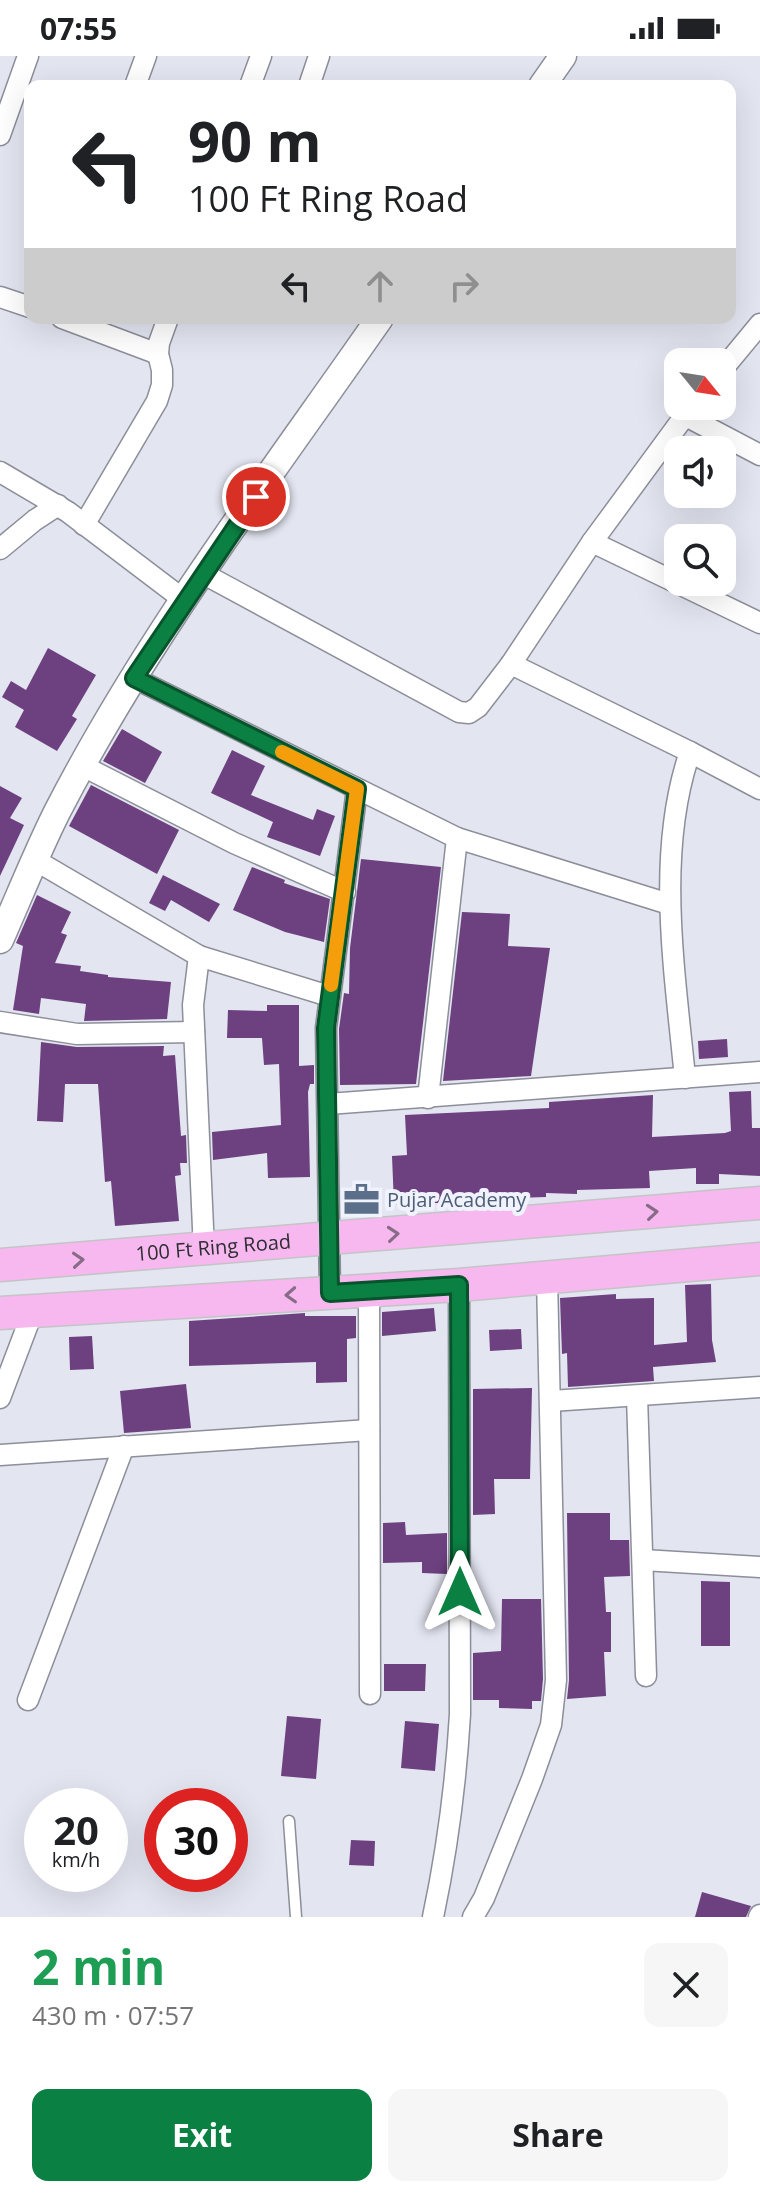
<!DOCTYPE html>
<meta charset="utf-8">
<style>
body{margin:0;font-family:"Open Sans",sans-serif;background:#f6f6f6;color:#202124;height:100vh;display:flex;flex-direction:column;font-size:30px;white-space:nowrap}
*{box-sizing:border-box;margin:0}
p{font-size:26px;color:#757577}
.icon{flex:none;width:44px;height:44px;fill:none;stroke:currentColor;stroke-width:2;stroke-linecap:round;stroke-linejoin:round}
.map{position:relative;height:1861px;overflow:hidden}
.details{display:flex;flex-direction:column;background:#fff;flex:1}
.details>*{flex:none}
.hud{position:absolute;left:24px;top:24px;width:712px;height:244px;border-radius:16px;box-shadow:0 8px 32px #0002;background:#fff;color:#202124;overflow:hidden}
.needle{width:52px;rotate:120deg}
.tools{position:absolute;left:664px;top:292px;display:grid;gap:16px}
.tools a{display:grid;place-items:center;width:72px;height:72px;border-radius:16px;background:#fff;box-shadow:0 8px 32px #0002;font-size:40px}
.speed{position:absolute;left:24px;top:1732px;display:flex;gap:16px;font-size:40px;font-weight:700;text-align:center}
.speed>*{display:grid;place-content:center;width:104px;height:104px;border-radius:50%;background:#fff;box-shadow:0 8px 32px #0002;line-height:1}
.speed small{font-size:20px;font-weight:400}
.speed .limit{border:12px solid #d22;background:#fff;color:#111}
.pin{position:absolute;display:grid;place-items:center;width:68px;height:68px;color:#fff;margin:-34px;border:4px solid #fff;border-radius:50%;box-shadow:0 2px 8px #0007}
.me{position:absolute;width:88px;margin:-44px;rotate:0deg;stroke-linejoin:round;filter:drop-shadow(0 0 6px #0008)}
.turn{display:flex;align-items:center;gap:28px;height:168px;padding:0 32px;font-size:36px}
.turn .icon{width:104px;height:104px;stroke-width:2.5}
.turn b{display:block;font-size:56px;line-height:68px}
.lanes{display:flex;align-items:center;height:76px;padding:0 32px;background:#0003;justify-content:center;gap:40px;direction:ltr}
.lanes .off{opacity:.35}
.round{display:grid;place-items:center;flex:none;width:84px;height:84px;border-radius:16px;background:#f6f6f6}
.headline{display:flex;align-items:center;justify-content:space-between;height:136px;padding:0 32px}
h1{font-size:48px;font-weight:700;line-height:60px;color:#1e9e55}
.primary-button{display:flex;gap:16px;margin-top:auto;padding:16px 32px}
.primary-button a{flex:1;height:92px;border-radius:16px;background:#0b8043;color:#fff;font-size:32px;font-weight:700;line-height:92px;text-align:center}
.primary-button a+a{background:#f6f6f6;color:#202124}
.status{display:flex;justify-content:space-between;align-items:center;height:56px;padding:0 40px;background:#fff;direction:ltr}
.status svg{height:22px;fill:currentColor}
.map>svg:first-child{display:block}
.building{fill:#6d407f}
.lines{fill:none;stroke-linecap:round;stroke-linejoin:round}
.service-casing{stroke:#8c8e99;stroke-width:13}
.minor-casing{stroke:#8c8e99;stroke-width:23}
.tertiary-casing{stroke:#8c8e99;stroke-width:29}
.primary-casing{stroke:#c4c4c6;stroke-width:35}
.service{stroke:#fff;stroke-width:10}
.minor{stroke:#fff;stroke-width:20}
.tertiary{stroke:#fff;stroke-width:26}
.primary{stroke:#f7b8ef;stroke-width:32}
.oneway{stroke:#886c87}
.route-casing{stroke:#07532c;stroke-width:20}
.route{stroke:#0b8043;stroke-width:14}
.slow{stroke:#f59e0b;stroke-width:14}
.labels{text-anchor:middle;stroke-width:8;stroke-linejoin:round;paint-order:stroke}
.service-label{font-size:20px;fill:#4e5e75;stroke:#f0f2fe;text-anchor:start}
.street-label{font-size:20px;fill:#2d2e32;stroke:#f0f2fe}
</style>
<div class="status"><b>07:55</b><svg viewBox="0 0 49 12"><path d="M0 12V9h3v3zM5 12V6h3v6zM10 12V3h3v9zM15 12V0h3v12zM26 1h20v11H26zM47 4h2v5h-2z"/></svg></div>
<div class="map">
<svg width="760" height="1861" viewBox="0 0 760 1861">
<rect width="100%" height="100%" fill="#e3e5f1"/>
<g class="building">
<polygon points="48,592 96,619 72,660 77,663 57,695 15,671 24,654 2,641 11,625 26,634"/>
<polygon points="122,673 162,696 145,727 103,705"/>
<polygon points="232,694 265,710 251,739 313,764 317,753 335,760 320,800 267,781 273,766 211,737"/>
<polygon points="91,729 179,774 157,818 69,770"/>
<polygon points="0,730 22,742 10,762 24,769 0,820"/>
<polygon points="361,803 441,811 416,1028 340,1029 339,973 344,937 349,938 350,892"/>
<polygon points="252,811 285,824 284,827 330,843 324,886 285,876 233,854"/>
<polygon points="163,819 220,848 209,866 171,844 165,855 149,847"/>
<polygon points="37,839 71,856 61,877 67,879 55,907 81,910 80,915 108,919 108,921 171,926 167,963 84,965 86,948 41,942 39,958 13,954 23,890 16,887"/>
<polygon points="462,856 510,858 508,890 550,892 531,1020 443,1025"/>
<polygon points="267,949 299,949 299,1010 314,1009 314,1028 310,1028 308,1036 310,1121 268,1122 267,1097 213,1104 212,1076 281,1069 279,1008 264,1009 262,982 227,982 228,954 267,955"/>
<polygon points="727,983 728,1001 699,1003 698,985"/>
<polygon points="41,986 77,991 164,990 163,1000 175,999 181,1080 186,1079 187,1107 180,1107 181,1119 175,1120 179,1165 115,1170 111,1125 105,1126 98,1028 65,1028 63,1066 37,1065"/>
<polygon points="751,1035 752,1072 760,1072 760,1120 719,1118 719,1128 696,1128 696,1112 649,1115 650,1132 577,1134 577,1138 546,1137 546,1141 457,1144 458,1146 394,1149 392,1100 407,1099 405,1059 549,1052 549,1046 653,1039 652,1081 725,1077 731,1075 729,1036"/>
<polygon points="711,1228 712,1284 716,1306 653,1311 654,1325 568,1331 567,1297 562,1298 560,1242 616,1238 616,1243 654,1242 654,1289 687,1286 685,1229"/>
<polygon points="434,1252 436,1275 382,1280 382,1256"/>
<polygon points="305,1257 305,1260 356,1260 356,1282 347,1283 347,1326 316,1327 316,1306 189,1310 189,1265"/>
<polygon points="521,1273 522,1293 490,1295 489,1274"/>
<polygon points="92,1280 94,1313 70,1314 69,1281"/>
<polygon points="186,1328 191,1372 124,1377 120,1335"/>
<polygon points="532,1332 530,1423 494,1423 495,1458 473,1459 473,1333"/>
<polygon points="567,1457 610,1457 610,1484 629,1484 630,1520 604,1521 606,1556 611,1556 611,1596 604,1596 606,1640 567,1643 569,1624"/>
<polygon points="405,1466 406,1479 447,1477 447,1518 422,1517 422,1506 383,1507 383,1467"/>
<polygon points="701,1525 730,1526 730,1590 701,1590"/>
<polygon points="502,1543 541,1543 543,1623 541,1645 532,1645 532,1653 499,1652 499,1644 473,1644 473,1597 501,1595"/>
<polygon points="384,1608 426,1608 425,1635 384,1635"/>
<polygon points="287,1660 321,1663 316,1723 281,1720"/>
<polygon points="405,1665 439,1668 435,1715 401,1712"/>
<polygon points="351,1784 375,1785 374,1810 349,1809"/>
<polygon points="702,1836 751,1850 746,1861 695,1861"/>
</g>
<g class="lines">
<defs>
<polyline id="service" points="289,1765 296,1861"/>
<g id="minor">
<polyline points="135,30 146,0"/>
<polyline points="250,30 261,0"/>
<polyline points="309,30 319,0"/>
<polyline points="0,79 28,0"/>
<polyline points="0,241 30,251"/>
<polyline points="62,262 158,298"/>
<polyline points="722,314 760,268"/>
<polyline points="684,359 760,399"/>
<polyline points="0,416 68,456 184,544"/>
<polyline points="84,469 157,345 162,329 162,314 158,298 159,287 168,262"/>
<polyline points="592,486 760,567"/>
<polyline points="0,493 35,464 58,449"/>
<polyline points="202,517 459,656 469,657 478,651 511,608 592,486 692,350"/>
<polyline points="511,608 690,696 760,733"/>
<polyline points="134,622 457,782 669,848"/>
<polyline points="83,710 234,787 345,836"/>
<polyline points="35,804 199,900 329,940"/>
<polyline points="199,900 193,949 204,1194"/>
<polyline points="0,966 77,978 194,976"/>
<path d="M685,1022C675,916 655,798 690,696"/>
<polyline points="428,1042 457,782"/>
<polyline points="328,1048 760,1016"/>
<polyline points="369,1235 370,1638"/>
<polyline points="330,1237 326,972 357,733"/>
<polyline points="637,1340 646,1620"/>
<polyline points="0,1342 33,1255"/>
<polyline points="551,1345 760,1331"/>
<polyline points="0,1399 369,1374"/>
<polyline points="643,1504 760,1511"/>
<polyline points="28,1644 124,1390"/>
<path d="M433,1861C447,1795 456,1726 460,1658L459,1229"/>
<polyline points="473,1861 484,1842 532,1723 551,1669 556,1624 547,1222"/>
<polyline points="759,1861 760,1859"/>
</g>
<g id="tertiary">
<polyline points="542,30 563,0"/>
<path d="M0,884C19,841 36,798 57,756C147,581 268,423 380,262"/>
</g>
<g id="primary">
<path id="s1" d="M0,1209L760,1147"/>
<polyline points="0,1257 459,1229 760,1203"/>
</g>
</defs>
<use href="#service" class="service-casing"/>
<use href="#minor" class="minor-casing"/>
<use href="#tertiary" class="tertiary-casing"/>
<use href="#primary" class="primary-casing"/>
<use href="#service" class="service"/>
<use href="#minor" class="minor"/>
<use href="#tertiary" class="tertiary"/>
<use href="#primary" class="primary"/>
</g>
<defs><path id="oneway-chevron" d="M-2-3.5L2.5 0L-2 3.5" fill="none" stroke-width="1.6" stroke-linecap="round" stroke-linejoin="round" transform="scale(2)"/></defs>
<g class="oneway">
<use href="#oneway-chevron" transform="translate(652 1156) rotate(-5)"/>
<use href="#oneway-chevron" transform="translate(393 1178) rotate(-5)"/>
<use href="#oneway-chevron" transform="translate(78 1204) rotate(-4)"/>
<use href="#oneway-chevron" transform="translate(291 1239) rotate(177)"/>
</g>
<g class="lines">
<defs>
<polyline id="route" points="256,441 134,622 357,733 326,972 330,1237 459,1229 460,1536"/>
</defs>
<use href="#route" class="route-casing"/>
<use href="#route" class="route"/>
<polyline class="slow" points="282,696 357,733 331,929"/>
</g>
<defs>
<symbol id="office-bare" viewBox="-9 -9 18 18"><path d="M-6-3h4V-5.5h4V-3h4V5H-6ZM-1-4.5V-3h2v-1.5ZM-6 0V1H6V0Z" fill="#5c6f8a" stroke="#f0f2fe" stroke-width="2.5" paint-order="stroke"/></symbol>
</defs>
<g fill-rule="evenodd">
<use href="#office-bare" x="336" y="1118" width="51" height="51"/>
</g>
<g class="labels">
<g class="service-label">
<text x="387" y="1151">Pujar Academy</text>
</g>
<g class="street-label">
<text dy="7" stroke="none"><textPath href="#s1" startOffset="214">100 Ft Ring Road</textPath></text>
</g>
</g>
</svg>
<div class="tools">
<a><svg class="needle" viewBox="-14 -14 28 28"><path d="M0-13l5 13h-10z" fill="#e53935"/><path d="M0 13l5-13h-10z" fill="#757577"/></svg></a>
<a><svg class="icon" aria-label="sound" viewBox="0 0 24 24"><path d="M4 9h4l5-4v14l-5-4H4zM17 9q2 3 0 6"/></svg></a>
<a><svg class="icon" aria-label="search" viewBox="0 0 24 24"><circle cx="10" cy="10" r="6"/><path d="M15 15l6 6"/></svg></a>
</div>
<div class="speed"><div>20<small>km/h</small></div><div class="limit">30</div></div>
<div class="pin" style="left:256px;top:441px;background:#d93025"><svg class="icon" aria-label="arrive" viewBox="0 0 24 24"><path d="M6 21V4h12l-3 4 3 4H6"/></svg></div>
<svg class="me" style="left:460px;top:1536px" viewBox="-20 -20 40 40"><path d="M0-17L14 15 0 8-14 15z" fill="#0b8043" stroke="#fff" stroke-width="4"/></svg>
<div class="hud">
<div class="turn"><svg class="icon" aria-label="left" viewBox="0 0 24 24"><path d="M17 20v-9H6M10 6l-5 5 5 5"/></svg><div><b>90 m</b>100 Ft Ring Road</div></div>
<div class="lanes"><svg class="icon" aria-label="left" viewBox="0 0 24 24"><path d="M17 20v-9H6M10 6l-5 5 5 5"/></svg><svg class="icon off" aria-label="ahead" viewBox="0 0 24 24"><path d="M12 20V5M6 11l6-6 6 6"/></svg><svg class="icon off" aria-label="right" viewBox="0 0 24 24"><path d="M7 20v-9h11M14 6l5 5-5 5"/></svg></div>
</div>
</div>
<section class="details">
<div class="headline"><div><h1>2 min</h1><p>430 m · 07:57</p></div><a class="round"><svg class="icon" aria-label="close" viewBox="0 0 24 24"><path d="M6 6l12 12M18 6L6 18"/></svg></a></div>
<div class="primary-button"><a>Exit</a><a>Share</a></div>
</section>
